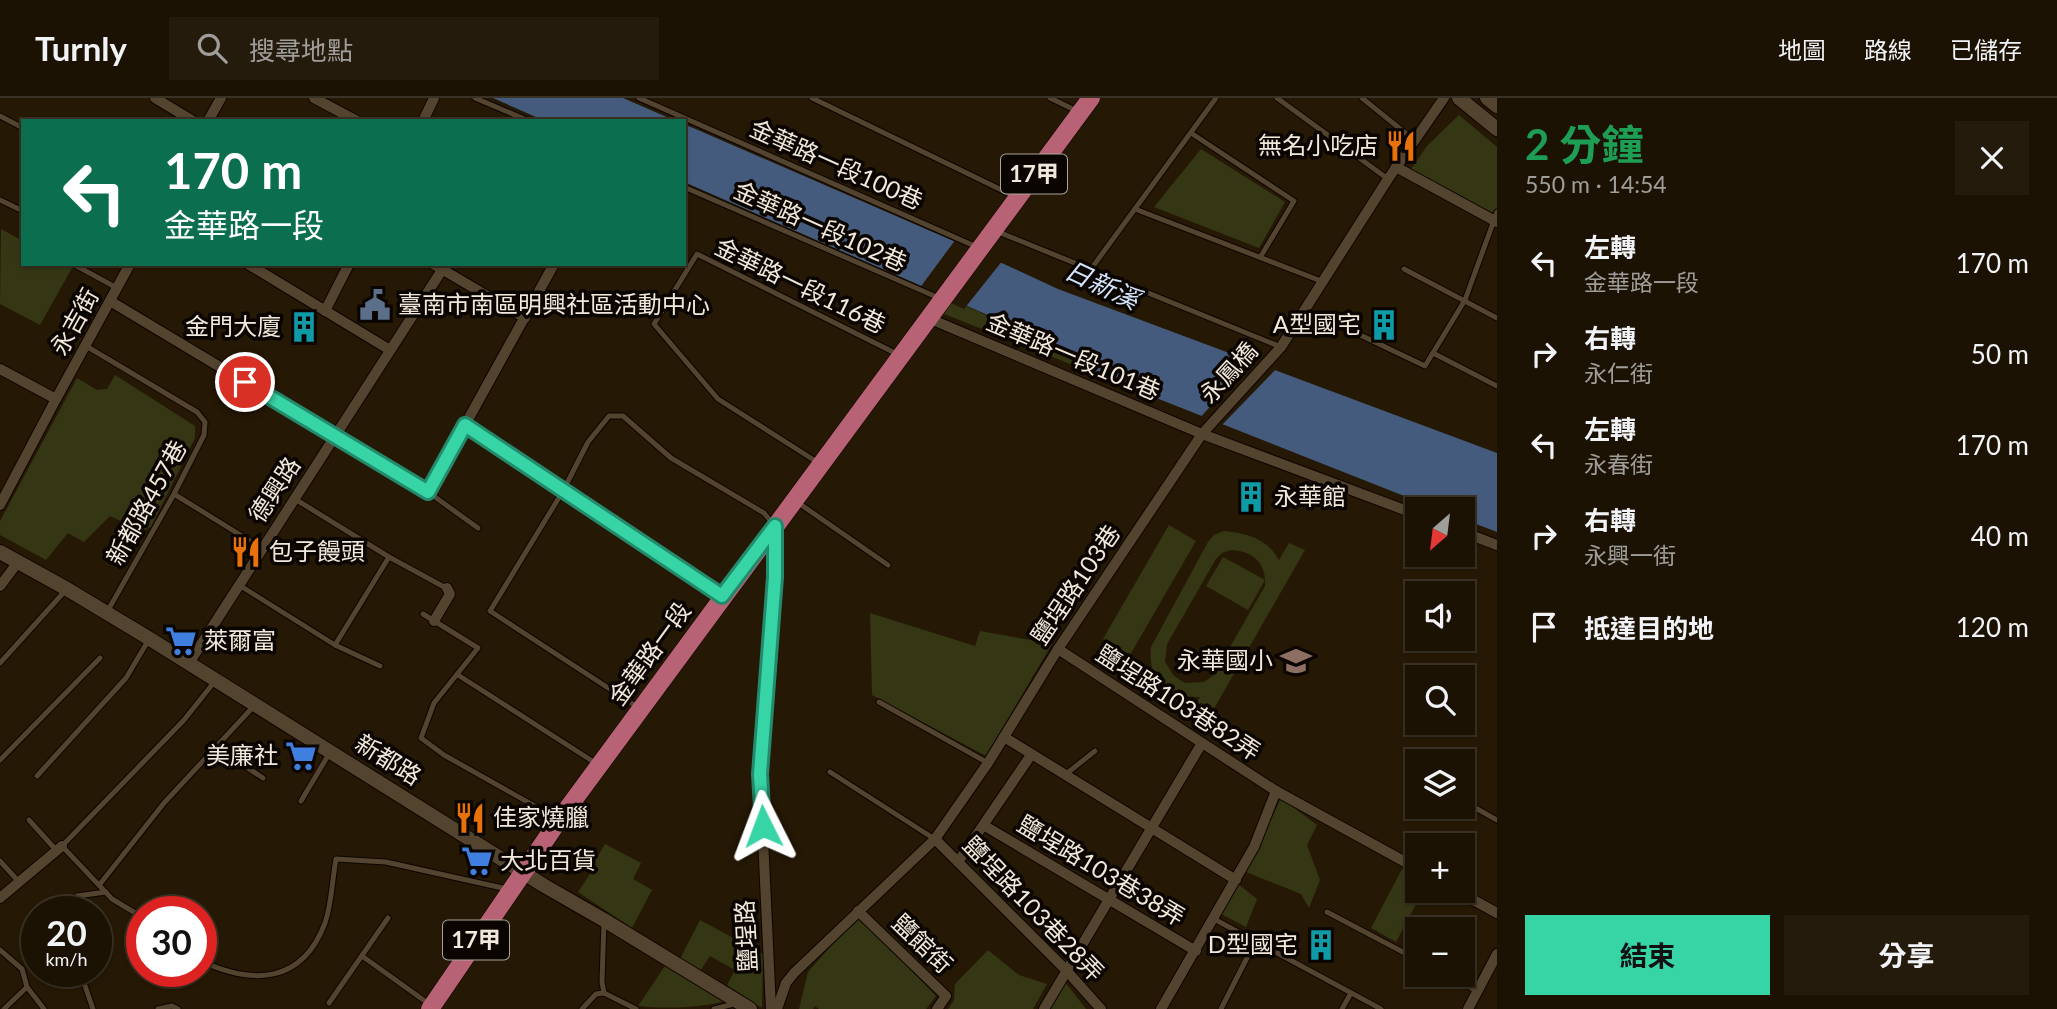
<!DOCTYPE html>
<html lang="zh-TW">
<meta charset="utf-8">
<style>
body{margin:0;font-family:Lato,"Noto Sans TC",sans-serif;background:#251b0d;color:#f1f3f6;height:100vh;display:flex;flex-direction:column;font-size:26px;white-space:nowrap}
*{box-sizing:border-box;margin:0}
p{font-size:23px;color:#a09e9a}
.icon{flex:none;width:38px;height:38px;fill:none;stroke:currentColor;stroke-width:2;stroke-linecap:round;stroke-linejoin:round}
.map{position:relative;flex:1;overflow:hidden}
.details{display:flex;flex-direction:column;background:#1c1203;width:560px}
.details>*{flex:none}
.banner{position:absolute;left:21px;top:21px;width:665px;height:147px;border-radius:0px;box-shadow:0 2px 5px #0004,0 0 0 2px #3a3225;background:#0b6e4f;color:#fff;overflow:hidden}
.needle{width:46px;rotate:208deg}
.controls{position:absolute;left:1405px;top:399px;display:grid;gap:14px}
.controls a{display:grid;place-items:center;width:70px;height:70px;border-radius:0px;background:#1c1203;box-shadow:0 2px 5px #0004,0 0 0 2px #3a3225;font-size:35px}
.speed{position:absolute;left:21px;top:798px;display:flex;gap:14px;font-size:35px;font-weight:700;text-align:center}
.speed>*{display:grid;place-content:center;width:91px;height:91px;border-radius:50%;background:#1c1203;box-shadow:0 2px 5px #0004,0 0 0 2px #3a3225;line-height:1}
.speed small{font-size:18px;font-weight:400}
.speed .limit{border:10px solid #d22;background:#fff;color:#111}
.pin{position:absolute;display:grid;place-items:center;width:60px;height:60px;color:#fff;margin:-30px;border:4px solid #fff;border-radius:50%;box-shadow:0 2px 7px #0007}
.me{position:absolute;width:77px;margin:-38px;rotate:357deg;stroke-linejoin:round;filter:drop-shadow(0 0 5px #0008)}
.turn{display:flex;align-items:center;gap:24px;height:147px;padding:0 28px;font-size:32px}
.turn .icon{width:91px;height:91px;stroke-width:2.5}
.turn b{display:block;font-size:49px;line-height:60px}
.round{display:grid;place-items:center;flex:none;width:74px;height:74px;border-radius:0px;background:#251b0d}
.head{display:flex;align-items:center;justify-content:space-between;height:119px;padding:0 28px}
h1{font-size:42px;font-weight:700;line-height:52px;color:#1e9e55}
.primary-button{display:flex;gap:14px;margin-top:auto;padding:14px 28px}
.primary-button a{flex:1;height:80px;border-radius:0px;background:#37d4a6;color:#111;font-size:28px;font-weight:700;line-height:80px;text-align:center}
.primary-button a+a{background:#251b0d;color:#f1f3f6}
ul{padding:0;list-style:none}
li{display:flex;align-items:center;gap:21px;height:91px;padding:0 28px}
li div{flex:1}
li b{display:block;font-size:26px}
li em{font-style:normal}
header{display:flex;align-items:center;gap:42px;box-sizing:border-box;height:98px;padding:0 35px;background:#1c1203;border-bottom:2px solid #3a3225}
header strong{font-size:33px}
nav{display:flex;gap:38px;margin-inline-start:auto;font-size:24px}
.search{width:490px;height:63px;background:#251b0d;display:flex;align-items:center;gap:18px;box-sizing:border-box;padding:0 24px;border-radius:0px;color:#a09e9a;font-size:26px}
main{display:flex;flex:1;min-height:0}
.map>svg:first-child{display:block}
.green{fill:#353714;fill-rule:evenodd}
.water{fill:#445b7d}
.pier{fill:#251804}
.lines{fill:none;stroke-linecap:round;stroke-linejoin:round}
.service-casing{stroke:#0e0400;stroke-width:7}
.minor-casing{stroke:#0e0400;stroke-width:12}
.tertiary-casing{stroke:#0e0400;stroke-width:16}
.primary-casing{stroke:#0e0400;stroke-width:19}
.service{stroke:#53442f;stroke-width:5}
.minor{stroke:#53442f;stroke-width:10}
.tertiary{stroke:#53442f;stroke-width:14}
.primary{stroke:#b86375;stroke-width:18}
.route-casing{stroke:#248a6c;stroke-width:18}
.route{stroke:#37d4a6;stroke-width:12}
.labels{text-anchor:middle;stroke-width:7;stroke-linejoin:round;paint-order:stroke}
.shield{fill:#0a0501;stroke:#aca49a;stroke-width:2}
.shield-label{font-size:23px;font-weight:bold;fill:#f1e8dc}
.poi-label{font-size:24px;fill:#f1e8dc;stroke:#0a0501;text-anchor:end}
.street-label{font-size:24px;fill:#f1e8dc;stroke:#0a0501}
.water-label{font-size:26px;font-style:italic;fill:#d3e3fb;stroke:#0a0501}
</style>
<header>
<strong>Turnly</strong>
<div class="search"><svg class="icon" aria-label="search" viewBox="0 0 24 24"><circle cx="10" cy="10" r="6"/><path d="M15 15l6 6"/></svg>搜尋地點</div>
<nav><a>地圖</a><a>路線</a><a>已儲存</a></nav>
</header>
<main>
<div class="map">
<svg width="1497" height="911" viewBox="0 0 1497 911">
<rect width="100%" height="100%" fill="#251804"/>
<g class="green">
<polygon points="1459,17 1497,49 1497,117 1411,71 1427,48"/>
<polygon points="1201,51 1285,104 1259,150 1154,109"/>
<polygon points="1,131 23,143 23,166 66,166 72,170 40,227 0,206"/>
<polygon points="952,202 1089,262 1088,273 944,216"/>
<polygon points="115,277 195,328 195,340 151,429 142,433 110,418 84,444 68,435 46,462 0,437 0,423 77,280 97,292 107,291"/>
<polygon points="1169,427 1196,443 1130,557 1103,541"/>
<path d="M1224,433C1246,435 1267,440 1279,462L1289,445L1305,452L1204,628L1190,619L1200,599C1168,600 1147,582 1151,549L1208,444L1214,437ZM1231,452C1253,453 1267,465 1265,488L1214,577L1204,584L1185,585L1174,578L1165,564L1167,546L1216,461L1222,455Z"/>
<polygon points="1223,459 1265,482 1248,512 1206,488"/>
<polygon points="870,515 975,548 980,533 1052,546 986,658 872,597"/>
<polygon points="1281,700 1317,727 1307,747 1320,782 1309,810 1301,796 1246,774"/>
<polygon points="605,746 641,765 633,781 652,792 632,830 578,794 594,770 592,768"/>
<polygon points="1402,771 1417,779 1418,793 1423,793 1396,844 1371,830"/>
<polygon points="1238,786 1257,801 1246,829 1221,816"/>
<polygon points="858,817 936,898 926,911 819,911 815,908 813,911 799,911 808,874"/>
<polygon points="700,822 763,856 762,910 727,887 735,872 710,858 700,873 680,861"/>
<polygon points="988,852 1019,877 1047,886 1033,911 948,911 954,902 955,886"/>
<path d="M667,865L726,903C698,910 667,911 638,908Z"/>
<polygon points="1065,884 1086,911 1049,911"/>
</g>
<g class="water">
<polygon points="493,0 623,0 676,23 545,23"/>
<polygon points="684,26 965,148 1058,191 1497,355 1497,434 1463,421 1463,411 1437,411 1088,273 1088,261 684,84"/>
</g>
<g class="pier">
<polygon points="956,141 1003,162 964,211 919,191"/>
<polygon points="1254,260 1278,269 1219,330 1198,322"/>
</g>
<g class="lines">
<defs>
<g id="service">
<polyline points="475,0 529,23"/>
<polyline points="639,0 977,149"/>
<polyline points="812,0 1014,98"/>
<polyline points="1050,0 1077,13"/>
<polyline points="1277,0 1388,81"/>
<polyline points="1362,0 1414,42"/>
<polyline points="0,18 23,30"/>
<polyline points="1191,35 1294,103 1261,158"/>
<polyline points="684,89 939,200"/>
<polyline points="0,102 23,113"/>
<polyline points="1135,111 1321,183"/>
<polyline points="996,133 1281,249"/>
<polyline points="73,166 117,190"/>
<polyline points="1091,171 1216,0"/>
<polyline points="1404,171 1497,220"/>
<polyline points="1331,223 1425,268 1465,202 1497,114"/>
<polyline points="86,248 197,314 205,324 204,337 174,396 107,514"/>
<polyline points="1433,255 1497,288"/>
<polyline points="817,364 718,301 654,226 697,156 897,256"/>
<polyline points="428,394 478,430"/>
<polyline points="174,396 263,451"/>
<polyline points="295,401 389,459 446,490"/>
<polyline points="797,404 888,467"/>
<polyline points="239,487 335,547 380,568"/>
<polyline points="423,516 478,550 434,605 421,640 444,657 556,720"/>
<polyline points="335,547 389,459"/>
<polyline points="0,565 65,493"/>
<polyline points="458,577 597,666"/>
<polyline points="879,604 988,665"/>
<polyline points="639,610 490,513 563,393 588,344 609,318 623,318 671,360 764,415 773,426"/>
<polyline points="216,649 263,680"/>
<polyline points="0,662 100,560"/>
<polyline points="830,674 933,740"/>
<polyline points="1066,676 1095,653"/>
<polyline points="37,678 126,580 148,543"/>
<polyline points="301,703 329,656"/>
<polyline points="1472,708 1497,722"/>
<polyline points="29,722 56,752"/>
<polyline points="0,763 19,784"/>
<polyline points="100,786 164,705 253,609"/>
<polyline points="67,814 77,798 106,794"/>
<polyline points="1327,814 1418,862"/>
<polyline points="142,819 112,801 62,748 184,622 215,583"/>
<polyline points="1214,821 1381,911"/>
<polyline points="0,852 22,871 27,889 44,911"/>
<polyline points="362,858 429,906"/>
<path d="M201,863C253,887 302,886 325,825C332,805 332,782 336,761L386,764L507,791"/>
<polyline points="80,873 93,911"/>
<polyline points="1447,877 1477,893"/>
<polyline points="604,895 636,911"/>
<polyline points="329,905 388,820"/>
<polyline points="4,911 27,889"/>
<polyline points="158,911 172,908 178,911"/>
<polyline points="582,911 596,896 604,895 602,884 604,823"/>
<polyline points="714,911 734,906"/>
<polyline points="1221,911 1255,844"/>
<polyline points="1342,911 1351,895"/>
</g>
<g id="minor">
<polyline points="155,0 193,23"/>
<polyline points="314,0 357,23"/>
<polyline points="208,23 221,0"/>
<polyline points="423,23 434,0"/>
<polyline points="1396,69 1497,124"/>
<polyline points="248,166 390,252"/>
<polyline points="433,166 525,220"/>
<polyline points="110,203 428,394 554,166"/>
<polyline points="325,213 349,166"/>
<polyline points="928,220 1202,336 1418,417"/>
<polyline points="0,271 56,301 130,166"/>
<polyline points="465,327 722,498"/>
<polyline points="0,407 56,301"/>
<polyline points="1463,434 1497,447"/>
<polyline points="0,488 18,464"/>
<polyline points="434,523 450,496 447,490"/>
<polyline points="1058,551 1276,693 1418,771"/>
<polyline points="189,565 442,172"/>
<polyline points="1004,639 1236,782"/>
<polyline points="985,728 1196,853"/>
<polyline points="935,741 1066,872 1101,911"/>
<polyline points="958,764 1031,657"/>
<polyline points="1457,793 1497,815"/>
<polyline points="0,800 62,748"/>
<polyline points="858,813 946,898 937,911"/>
<polyline points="771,911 760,676 775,479 775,432"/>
<polyline points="777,911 786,885 794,875 935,741 988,665 1058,551 1202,336 1281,249 1388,81 1444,0"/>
<polyline points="1044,911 1202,645"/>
<polyline points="1161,911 1254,749 1276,693"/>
<polyline points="1468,911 1497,856"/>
</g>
<g id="tertiary">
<polyline points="1459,0 1497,31"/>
<polyline points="1487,0 1497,8"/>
<polyline points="0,454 67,491 150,541 543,787 604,822 750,911"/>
</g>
<polyline id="primary" points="430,911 559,722 1091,0"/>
</defs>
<use href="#service" class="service-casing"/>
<use href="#minor" class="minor-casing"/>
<use href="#tertiary" class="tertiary-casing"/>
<use href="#primary" class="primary-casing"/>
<use href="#service" class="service"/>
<use href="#minor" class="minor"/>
<use href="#tertiary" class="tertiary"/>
<use href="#primary" class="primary"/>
</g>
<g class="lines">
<defs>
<polyline id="route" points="245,284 428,394 465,327 722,498 775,428 775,479 760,676 763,728"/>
</defs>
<use href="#route" class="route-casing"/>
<use href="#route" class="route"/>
</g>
<defs>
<symbol id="restaurant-bare" viewBox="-9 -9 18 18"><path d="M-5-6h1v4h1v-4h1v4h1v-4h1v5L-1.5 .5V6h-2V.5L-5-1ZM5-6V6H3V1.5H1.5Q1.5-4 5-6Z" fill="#e8710a" stroke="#0a0501" stroke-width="2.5" paint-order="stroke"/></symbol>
<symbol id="civic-bare" viewBox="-9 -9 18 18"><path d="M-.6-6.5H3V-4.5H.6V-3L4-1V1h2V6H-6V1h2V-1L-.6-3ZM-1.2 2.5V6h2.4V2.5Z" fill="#5c6f8a" stroke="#0a0501" stroke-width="2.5" paint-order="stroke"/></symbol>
<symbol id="building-bare" viewBox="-9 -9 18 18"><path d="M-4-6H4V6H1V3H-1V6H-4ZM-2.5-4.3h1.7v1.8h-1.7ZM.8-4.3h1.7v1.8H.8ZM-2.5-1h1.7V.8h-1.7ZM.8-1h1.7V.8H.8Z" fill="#0f9aa8" stroke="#0a0501" stroke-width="2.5" paint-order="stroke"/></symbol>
<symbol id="supermarket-bare" viewBox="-9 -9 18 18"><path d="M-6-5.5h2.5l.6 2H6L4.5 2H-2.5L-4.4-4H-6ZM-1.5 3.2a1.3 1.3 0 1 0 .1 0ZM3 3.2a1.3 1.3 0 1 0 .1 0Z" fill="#3f7fe0" stroke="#0a0501" stroke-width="2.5" paint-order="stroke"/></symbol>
<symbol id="school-bare" viewBox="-9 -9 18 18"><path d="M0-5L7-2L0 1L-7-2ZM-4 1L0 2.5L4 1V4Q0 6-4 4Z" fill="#8d6e63" stroke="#0a0501" stroke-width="2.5" paint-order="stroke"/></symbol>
</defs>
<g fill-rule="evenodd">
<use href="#restaurant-bare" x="1379" y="26" width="44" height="44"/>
<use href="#civic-bare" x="353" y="185" width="44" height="44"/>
<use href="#building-bare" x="1362" y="205" width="44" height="44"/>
<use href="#building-bare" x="282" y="207" width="44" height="44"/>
<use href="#building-bare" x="1229" y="377" width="44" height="44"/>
<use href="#restaurant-bare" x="224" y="432" width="44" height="44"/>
<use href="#supermarket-bare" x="159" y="521" width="44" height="44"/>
<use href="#school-bare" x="1274" y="541" width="44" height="44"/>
<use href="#supermarket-bare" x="279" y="636" width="44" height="44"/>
<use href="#restaurant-bare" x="448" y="698" width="44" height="44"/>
<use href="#supermarket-bare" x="455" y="741" width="44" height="44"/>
<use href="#building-bare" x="1299" y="825" width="44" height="44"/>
</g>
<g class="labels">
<g class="shield">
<rect x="1001" y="56.5" width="66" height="39" rx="5"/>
<rect x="443" y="822.5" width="66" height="39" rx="5"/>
</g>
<g class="shield-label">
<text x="1034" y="84">17甲</text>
<text x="476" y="850">17甲</text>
</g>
<g class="poi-label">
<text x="1378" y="56">無名小吃店</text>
<text x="398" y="215" text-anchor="start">臺南市南區明興社區活動中心</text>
<text x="1361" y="235">A型國宅</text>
<text x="281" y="237">金門大廈</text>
<text x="1274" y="407" text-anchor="start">永華館</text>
<text x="269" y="462" text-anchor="start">包子饅頭</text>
<text x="204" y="551" text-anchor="start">萊爾富</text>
<text x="1273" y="571">永華國小</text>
<text x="278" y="666">美廉社</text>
<text x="493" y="728" text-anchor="start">佳家燒臘</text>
<text x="500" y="771" text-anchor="start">大北百貨</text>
<text x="1298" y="855">D型國宅</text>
</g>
<g class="street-label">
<text transform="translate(836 67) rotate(24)" y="8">金華路一段100巷</text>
<text transform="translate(820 129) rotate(24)" y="8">金華路一段102巷</text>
<text transform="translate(800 188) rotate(26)" y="8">金華路一段116巷</text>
<text transform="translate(75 224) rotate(-61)" y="8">永吉街</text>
<text transform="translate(1073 259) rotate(23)" y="8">金華路一段101巷</text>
<text transform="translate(1229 275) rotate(-48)" y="8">永鳳橋</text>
<text transform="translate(275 392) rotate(-57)" y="8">德興路</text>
<text transform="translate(147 405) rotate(-61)" y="8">新都路457巷</text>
<text transform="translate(1076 487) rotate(-56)" y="8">鹽埕路103巷</text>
<text transform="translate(650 556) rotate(-54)" y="8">金華路一段</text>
<text transform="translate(1178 605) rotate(33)" y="8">鹽埕路103巷82弄</text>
<text transform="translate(388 662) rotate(32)" y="8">新都路</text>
<text transform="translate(1101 773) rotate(31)" y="8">鹽埕路103巷38弄</text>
<text transform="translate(1033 811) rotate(46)" y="8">鹽埕路103巷28弄</text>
<text transform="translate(747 838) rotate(-93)" y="8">鹽埕路</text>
<text transform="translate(922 846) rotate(44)" y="8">鹽館街</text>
</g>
<g class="water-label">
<text transform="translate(1102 187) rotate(25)" y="9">日新溪</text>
</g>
</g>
</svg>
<div class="controls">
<a><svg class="needle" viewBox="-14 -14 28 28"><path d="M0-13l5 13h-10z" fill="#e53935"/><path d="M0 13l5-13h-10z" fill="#a09e9a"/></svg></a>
<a><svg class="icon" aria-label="sound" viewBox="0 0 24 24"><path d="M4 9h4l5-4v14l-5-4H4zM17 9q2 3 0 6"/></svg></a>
<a><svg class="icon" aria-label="search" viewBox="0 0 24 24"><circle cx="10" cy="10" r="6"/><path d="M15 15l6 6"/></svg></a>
<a><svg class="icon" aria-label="layers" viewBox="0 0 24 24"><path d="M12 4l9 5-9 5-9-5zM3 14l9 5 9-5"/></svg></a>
<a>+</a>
<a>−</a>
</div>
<div class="speed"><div>20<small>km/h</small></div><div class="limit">30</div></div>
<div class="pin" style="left:245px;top:284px;background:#d93025"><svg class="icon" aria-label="arrive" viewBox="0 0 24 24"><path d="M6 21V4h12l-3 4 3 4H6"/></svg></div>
<svg class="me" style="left:763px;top:728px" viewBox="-20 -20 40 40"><path d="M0-17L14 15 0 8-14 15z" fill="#37d4a6" stroke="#fff" stroke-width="4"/></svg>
<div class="banner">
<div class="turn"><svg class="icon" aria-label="left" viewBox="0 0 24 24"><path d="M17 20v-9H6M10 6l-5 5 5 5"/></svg><div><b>170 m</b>金華路一段</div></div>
</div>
</div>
<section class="details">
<div class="head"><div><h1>2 分鐘</h1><p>550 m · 14:54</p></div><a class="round"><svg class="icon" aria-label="close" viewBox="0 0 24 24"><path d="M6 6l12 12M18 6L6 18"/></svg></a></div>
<ul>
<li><svg class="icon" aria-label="left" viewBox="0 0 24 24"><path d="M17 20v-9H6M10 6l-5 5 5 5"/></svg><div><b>左轉</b><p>金華路一段</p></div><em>170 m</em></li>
<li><svg class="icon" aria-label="right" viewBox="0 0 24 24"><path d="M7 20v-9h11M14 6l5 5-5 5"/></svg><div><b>右轉</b><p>永仁街</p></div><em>50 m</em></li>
<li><svg class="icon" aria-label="left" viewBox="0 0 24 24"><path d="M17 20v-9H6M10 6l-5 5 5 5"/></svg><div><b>左轉</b><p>永春街</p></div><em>170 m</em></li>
<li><svg class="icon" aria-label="right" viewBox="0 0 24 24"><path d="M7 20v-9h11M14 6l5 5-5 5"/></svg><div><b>右轉</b><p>永興一街</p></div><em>40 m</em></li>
<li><svg class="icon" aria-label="arrive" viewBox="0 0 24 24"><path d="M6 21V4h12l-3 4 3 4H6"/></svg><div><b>抵達目的地</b></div><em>120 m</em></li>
</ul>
<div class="primary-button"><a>結束</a><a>分享</a></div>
</section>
</main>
